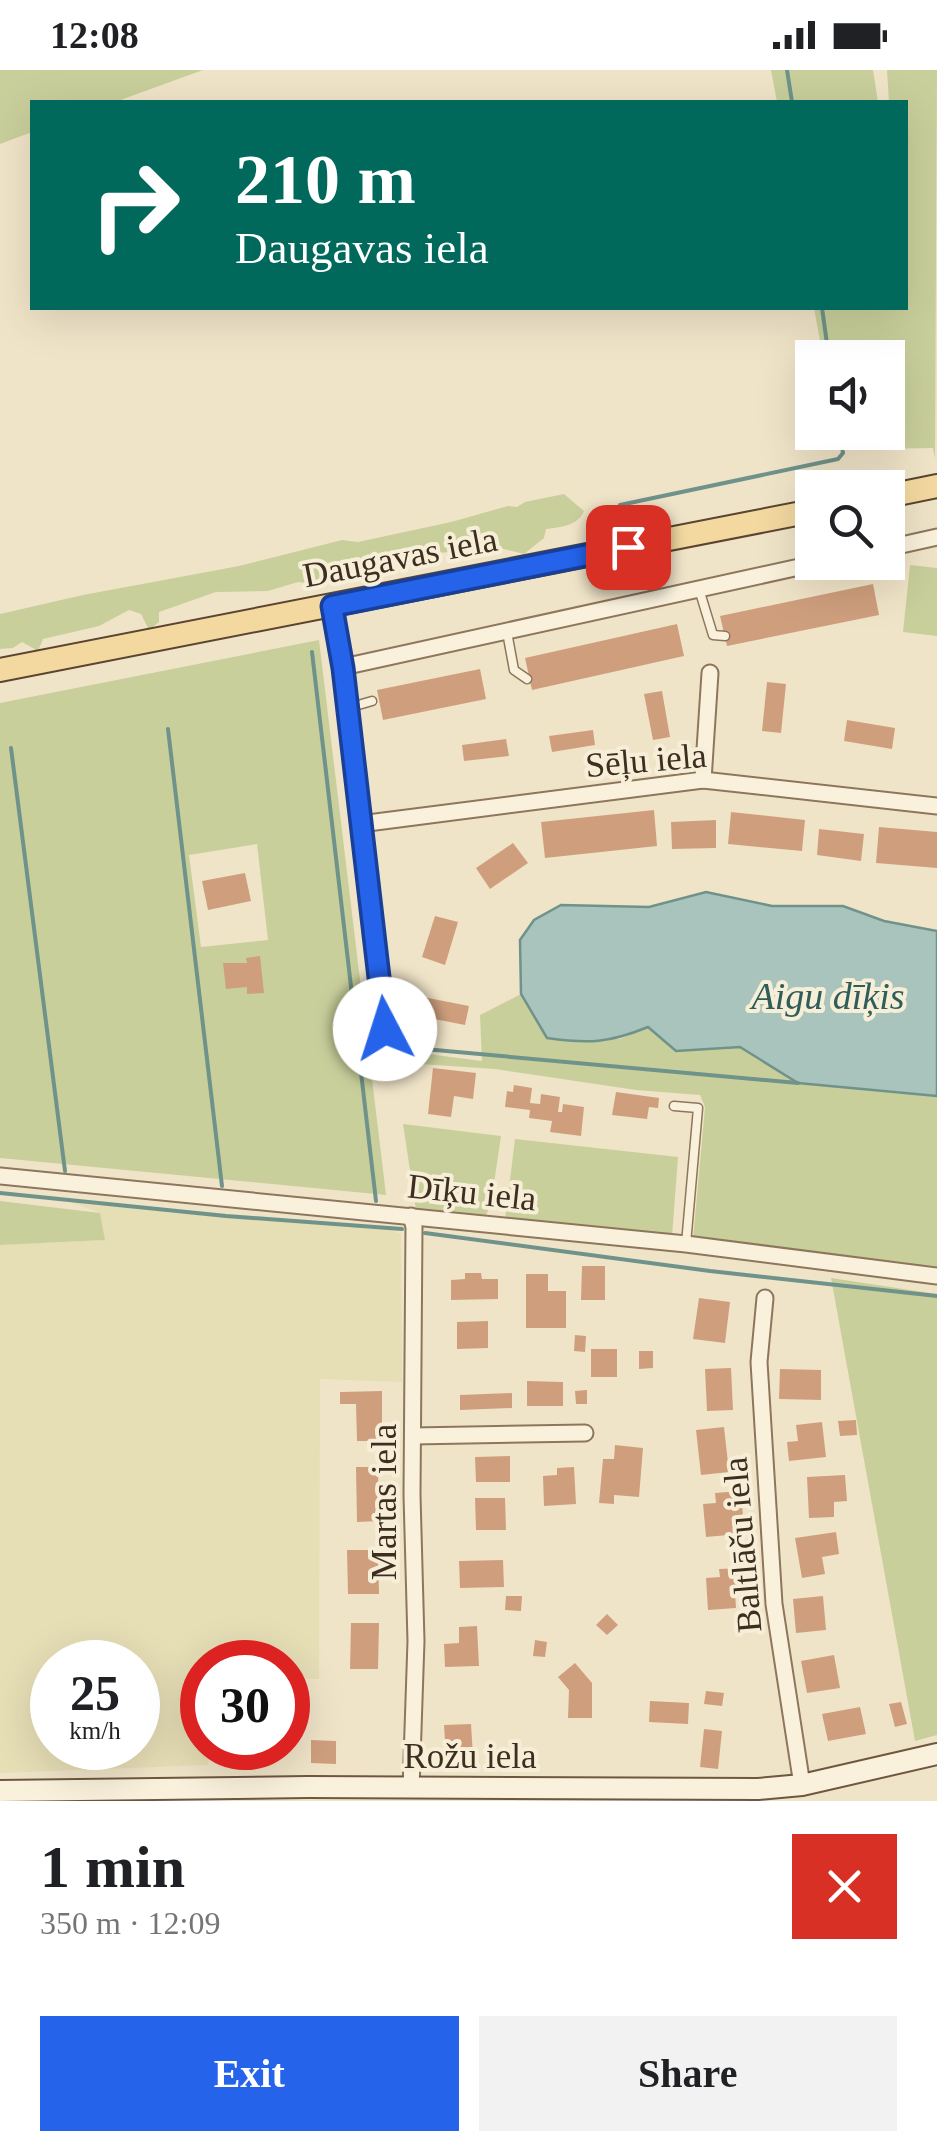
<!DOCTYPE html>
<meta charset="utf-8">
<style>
body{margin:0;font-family:"Times New Roman",serif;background:#f2f2f2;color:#202124;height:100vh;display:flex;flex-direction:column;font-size:38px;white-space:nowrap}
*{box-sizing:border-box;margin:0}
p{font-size:32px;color:#757577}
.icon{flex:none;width:55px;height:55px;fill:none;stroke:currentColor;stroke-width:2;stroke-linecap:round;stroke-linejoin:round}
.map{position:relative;height:1731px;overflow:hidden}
.details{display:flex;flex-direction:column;background:#fff;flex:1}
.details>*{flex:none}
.top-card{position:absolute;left:30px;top:30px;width:878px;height:210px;border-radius:0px;box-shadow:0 10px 40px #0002;background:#00695c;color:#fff;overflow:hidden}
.tools{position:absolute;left:795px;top:270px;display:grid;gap:20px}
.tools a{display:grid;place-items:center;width:110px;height:110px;border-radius:0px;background:#fff;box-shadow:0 10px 40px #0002;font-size:50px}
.speed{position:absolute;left:30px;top:1570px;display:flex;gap:20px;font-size:50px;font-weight:700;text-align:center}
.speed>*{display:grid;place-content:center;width:130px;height:130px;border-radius:50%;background:#fff;box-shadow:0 10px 40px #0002;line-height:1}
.speed small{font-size:25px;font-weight:400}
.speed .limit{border:15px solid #d22;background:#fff;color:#111}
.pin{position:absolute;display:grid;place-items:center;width:85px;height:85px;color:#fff;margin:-42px;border-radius:20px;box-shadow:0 5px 15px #0006}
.me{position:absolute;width:110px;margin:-55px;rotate:355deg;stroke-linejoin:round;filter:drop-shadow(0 0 8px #0008)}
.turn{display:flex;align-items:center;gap:35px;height:210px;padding:0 40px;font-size:45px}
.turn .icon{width:130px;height:130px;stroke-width:2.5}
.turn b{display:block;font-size:70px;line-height:85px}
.round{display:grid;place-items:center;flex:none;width:105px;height:105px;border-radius:0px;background:#f2f2f2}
.head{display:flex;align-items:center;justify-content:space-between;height:170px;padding:0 40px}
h1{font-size:60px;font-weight:800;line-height:75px}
.action{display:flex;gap:20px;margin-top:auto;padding:20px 40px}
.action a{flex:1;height:115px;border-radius:0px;background:#2563eb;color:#fff;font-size:40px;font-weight:800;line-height:115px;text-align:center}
.action a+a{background:#f2f2f2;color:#202124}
.status{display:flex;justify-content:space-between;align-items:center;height:70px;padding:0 50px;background:#fff;direction:ltr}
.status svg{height:28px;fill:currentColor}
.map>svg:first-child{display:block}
.farmland{fill:#e6deb5;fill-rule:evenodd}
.green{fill:#c9cf9b;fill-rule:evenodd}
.water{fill:#a9c4bc;stroke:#6f938a;stroke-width:2.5}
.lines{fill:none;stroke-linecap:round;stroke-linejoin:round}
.stream{stroke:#6f938a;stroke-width:4}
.building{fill:#cf9f7d}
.lane-casing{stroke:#8d765c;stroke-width:11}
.street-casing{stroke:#8d765c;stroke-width:19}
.secondary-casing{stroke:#6f573f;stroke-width:24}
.primary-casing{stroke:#5b4430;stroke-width:26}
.lane{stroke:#faf1dc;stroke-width:8}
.street{stroke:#faf1dc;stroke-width:15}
.secondary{stroke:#faf1dc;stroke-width:20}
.primary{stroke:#f3d9a0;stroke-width:22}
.route-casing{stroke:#184099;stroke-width:25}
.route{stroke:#2563eb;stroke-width:18}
.labels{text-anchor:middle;stroke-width:8;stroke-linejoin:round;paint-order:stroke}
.street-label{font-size:35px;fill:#3d2e20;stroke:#f7eed8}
.water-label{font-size:38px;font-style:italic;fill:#2f5d5a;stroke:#f7eed8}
</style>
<div class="status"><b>12:08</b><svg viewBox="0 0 49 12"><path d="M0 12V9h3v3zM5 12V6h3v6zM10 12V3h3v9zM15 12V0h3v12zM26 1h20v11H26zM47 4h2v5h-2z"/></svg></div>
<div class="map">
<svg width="937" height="1731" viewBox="0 0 937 1731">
<rect width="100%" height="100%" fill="#f0e4c8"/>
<path class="farmland" d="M68,1131L379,1156L401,1164L402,1312L320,1309L319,1609L288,1608V1592H202V1678H209L208,1695L0,1703V1175L105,1170L100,1143ZM52,1592H138V1678H52Z"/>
<g class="green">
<polygon points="0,0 203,0 115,32 32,32 32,62 0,74"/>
<polygon points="771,0 873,0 878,32 777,32"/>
<polygon points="887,0 937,0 935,389 933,378 815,380 837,367 836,363 888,362 888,288 823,287 814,238 905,238 905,32 889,32"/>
<path d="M564,424L584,441C578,456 560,457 546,459L544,468L524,484L500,478L469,483L448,482L424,485L401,500L397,493H388L322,515L298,512L268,521L216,522L159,542V552L149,560L141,544L129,540L99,556L43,569L38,581L22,572L13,578L0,579V544L83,525L239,496L342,470L358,472L451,452L508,436L517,437L525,432Z"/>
<polygon points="910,495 937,498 937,566 903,562"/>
<path d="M319,570L386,1125L0,1088V633ZM257,774L268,870L201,877L189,785Z"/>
<polygon points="521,924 547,968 620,969 648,957 676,981 740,977 798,1013 937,1026 937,1201 693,1169 705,1037 700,1025 636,1020 495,999 390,992 388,979 482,991 480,945"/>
<polygon points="403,1054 501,1066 491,1134 486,1145 416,1140"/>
<polygon points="515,1069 678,1087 672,1167 505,1150"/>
<polygon points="0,1131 100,1143 105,1170 0,1175"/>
<polygon points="831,1208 937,1224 937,1665 915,1671"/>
</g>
<path class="water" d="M706,822L772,836H843L884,851L937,861V1026L798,1013L740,977L676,981L648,957C609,973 588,974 547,968L521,924L520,870L534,850L561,835L649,837Z"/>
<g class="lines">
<g class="stream">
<polyline points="787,0 792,32"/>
<polyline points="822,238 829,288"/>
<polyline points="620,435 838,389 843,383 840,362"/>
<polyline points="312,582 376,1131"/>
<polyline points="168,659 222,1116"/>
<polyline points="11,678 65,1101"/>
<polyline points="358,973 798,1013"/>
<polyline points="0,1123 226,1146 402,1159"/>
<polyline points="425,1163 710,1201 937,1226"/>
</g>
</g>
<g class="building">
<polygon points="873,514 879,545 727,576 720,546"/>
<polygon points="677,554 684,586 532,620 525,588"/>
<polygon points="480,599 486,629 383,650 377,620"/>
<polygon points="767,612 786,614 781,663 762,661"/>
<polygon points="662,621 670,667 653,670 644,624"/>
<polygon points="847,650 895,658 892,679 844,671"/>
<polygon points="593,660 595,675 552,682 549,666"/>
<polygon points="506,669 509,686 464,691 462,675"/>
<polygon points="654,740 657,776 545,788 541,752"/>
<polygon points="731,742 805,750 802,781 728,774"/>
<polygon points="716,750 716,778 672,779 671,752"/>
<polygon points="879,757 937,762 937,798 876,793"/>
<polygon points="819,759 864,764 861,791 817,785"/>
<polygon points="513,773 528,793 490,819 476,798"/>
<polygon points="245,803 251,831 208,840 202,811"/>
<polygon points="435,846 458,852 445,895 422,887"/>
<polygon points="260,886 264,923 247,924 247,917 226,919 223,893 247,893 246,888"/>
<polygon points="423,927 469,936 465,955 419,946"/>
<polygon points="433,998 476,1003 473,1029 454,1026 451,1047 428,1044"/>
<polygon points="514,1015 532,1018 530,1033 540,1034 541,1024 560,1027 558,1042 562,1042 563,1034 584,1037 581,1066 550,1062 552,1051 529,1048 530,1040 505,1037 507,1021 513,1022"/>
<polygon points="616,1022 659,1028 658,1038 649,1037 647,1049 612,1045"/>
<polygon points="582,1196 605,1196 605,1230 581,1230"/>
<polygon points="465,1203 481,1203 482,1209 498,1209 498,1229 451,1230 451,1210 465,1209"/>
<polygon points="526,1204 548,1204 548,1221 566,1221 566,1258 526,1258"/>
<polygon points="699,1228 730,1232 725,1273 693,1269"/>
<polygon points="488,1251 488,1278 457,1279 457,1252"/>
<polygon points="575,1265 586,1266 585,1282 574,1281"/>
<rect x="591" y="1279" width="26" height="28"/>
<polygon points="639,1281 653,1281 653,1298 639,1299"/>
<polygon points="731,1298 733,1340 707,1341 705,1299"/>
<polygon points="780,1299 821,1300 821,1330 779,1329"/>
<polygon points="527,1311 563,1312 563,1336 527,1336"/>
<polygon points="587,1320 587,1334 576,1334 575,1321"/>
<polygon points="382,1321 382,1371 357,1371 356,1334 340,1334 340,1322"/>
<polygon points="512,1323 512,1338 460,1340 460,1325"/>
<polygon points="856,1350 857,1365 840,1366 838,1351"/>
<polygon points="822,1352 826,1387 789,1391 787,1372 798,1371 796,1355"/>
<polygon points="724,1357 729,1402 701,1405 696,1360"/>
<polygon points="615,1375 643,1378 639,1427 614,1425 614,1434 599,1433 603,1389 614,1389"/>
<polygon points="510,1386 510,1412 476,1412 475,1387"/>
<polygon points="356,1397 378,1397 379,1451 357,1452"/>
<polygon points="574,1397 576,1434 544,1436 543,1406 557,1405 557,1398"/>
<polygon points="845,1405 847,1431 834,1432 834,1447 809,1448 807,1407"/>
<polygon points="741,1421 743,1446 738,1446 740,1464 706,1467 703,1434 716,1433 715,1423"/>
<polygon points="475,1428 505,1428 506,1460 476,1460"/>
<polygon points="836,1462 839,1484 822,1487 825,1504 802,1508 795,1468"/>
<polygon points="347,1480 378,1480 379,1524 348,1524"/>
<polygon points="503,1490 504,1517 460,1518 459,1491"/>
<polygon points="743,1498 745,1522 735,1523 736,1538 708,1540 706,1508 720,1507 719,1499"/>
<polygon points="506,1526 522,1526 521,1541 505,1540"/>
<polygon points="823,1526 826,1560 796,1563 793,1529"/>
<polygon points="607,1544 618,1555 607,1565 596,1555"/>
<polygon points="351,1553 379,1553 378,1599 350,1599"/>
<polygon points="477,1556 479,1596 445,1597 444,1574 459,1573 459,1557"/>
<polygon points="535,1570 547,1572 545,1587 533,1586"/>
<polygon points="834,1585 840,1618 807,1623 801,1591"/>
<polygon points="575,1593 592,1613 592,1648 568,1648 569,1620 558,1607"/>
<polygon points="706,1621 724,1623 722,1636 704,1634"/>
<polygon points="650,1631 689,1633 688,1654 649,1652"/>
<polygon points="901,1632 907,1654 895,1657 889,1634"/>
<polygon points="860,1637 866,1664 828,1671 822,1644"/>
<polygon points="471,1654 473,1686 446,1687 444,1655"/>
<polygon points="704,1659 722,1661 718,1699 700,1697"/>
<polygon points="311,1670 336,1671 336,1694 311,1693"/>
</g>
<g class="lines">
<defs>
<g id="lane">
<polyline points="699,519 713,565 725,566"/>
<polyline points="507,562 514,600 527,609"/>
<polyline points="348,638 372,631"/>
<polyline points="674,1036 698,1038 686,1174"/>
</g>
<g id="street">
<polyline points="888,478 937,467"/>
<polyline points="332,536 343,597 385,959"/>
<polyline points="343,597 822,492"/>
<polyline points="703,710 710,603"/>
<polyline points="360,754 703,710 937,736"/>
<polyline points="0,1106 686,1174 937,1206"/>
<polyline points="411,1146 414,1157 412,1425 416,1571 411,1719"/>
<polyline points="765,1228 759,1292 774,1534 802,1715"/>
<polyline points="413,1366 585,1363"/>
</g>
<polyline id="secondary" points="0,1721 308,1717 758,1719 802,1715 937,1684"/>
<g id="primary">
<polyline points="888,426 937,416"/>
<polyline points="0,600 812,441"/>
</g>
</defs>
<use href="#lane" class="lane-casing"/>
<use href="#street" class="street-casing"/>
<use href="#secondary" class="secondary-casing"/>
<use href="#primary" class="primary-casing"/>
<use href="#lane" class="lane"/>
<use href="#street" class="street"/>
<use href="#secondary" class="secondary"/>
<use href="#primary" class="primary"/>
</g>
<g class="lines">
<defs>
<polyline id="route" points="385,959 343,598 332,536 628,477"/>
</defs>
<use href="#route" class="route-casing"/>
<use href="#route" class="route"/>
</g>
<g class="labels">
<g class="street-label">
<text transform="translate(400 487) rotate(-11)" y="12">Daugavas iela</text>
<text transform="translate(646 690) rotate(-5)" y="12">Sēļu iela</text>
<text transform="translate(472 1122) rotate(6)" y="12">Dīķu iela</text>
<text transform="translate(384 1432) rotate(-90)" y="12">Martas iela</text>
<text transform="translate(742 1475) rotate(-95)" y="12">Baltlāču iela</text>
<text x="470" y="1698">Rožu iela</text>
</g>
<g class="water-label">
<text x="828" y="939">Aigu dīķis</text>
</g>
</g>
</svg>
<div class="tools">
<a><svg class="icon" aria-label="sound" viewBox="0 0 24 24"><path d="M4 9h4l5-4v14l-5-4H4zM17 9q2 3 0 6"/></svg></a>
<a><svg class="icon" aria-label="search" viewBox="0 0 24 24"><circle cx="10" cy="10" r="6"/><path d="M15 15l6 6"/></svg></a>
</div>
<div class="speed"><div>25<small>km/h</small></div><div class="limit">30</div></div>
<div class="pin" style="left:628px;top:477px;background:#d93025"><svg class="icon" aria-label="arrive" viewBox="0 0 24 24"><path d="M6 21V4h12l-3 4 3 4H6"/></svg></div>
<svg class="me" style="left:385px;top:959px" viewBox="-20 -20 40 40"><circle r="19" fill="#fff"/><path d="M0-13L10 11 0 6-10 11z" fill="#2563eb"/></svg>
<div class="top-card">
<div class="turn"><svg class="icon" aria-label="right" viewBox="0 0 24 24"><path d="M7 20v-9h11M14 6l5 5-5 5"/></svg><div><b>210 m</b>Daugavas iela</div></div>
</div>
</div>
<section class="details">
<div class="head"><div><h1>1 min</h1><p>350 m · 12:09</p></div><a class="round" style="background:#d93025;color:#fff"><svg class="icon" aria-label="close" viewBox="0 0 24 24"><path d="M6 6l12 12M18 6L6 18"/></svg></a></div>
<div class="action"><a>Exit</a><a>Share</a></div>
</section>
